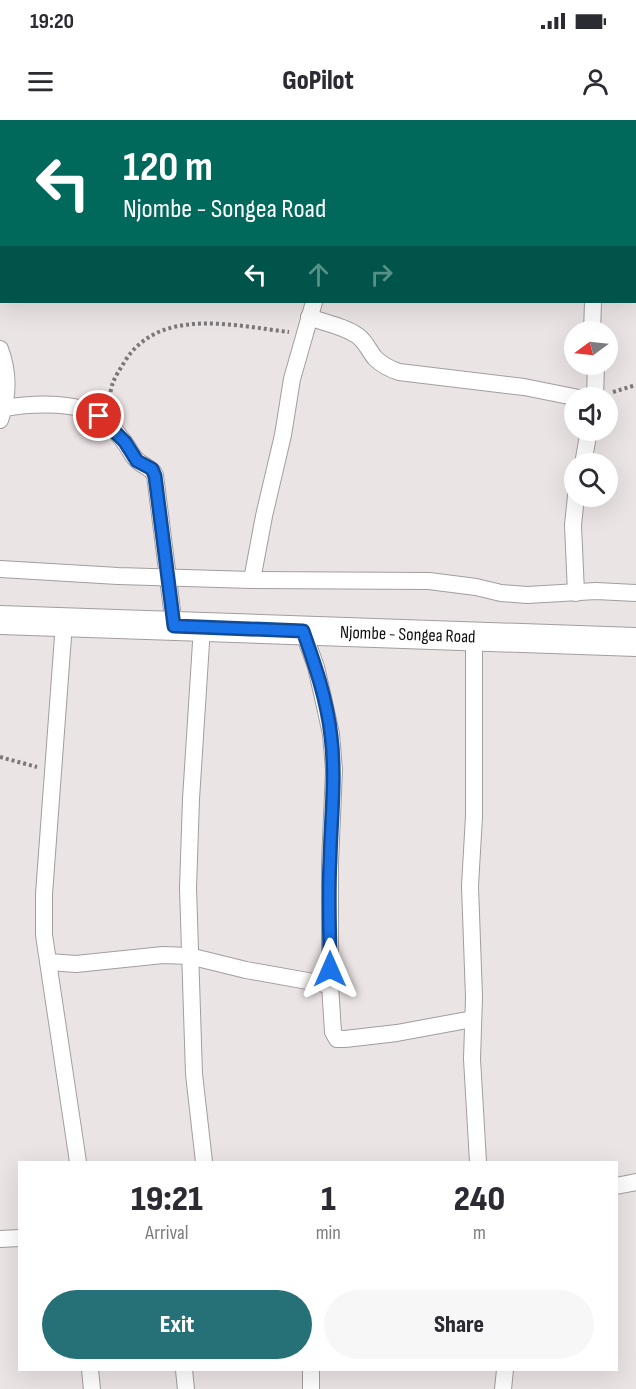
<!DOCTYPE html>
<style>
body{margin:0;font-family:"Sofia Sans Condensed",sans-serif;background:#f7f7f7;color:#2b2b33;height:100vh;display:flex;flex-direction:column;font-size:22px;white-space:nowrap}
*{box-sizing:border-box;margin:0}
p{font-size:20px;color:#7c7c81}
.icon{flex:none;width:33px;height:33px;fill:none;stroke:currentColor;stroke-width:2;stroke-linecap:round;stroke-linejoin:round}
.map{position:relative;flex:1;overflow:hidden}
.drawer{position:absolute;left:18px;top:1041px;width:600px;height:210px;display:flex;flex-direction:column;background:#fff;border-radius:0px;box-shadow:0 6px 24px #0002}
.drawer>*{flex:none}
.hud{position:absolute;left:0px;top:0px;width:636px;height:183px;box-shadow:0 6px 24px #0002;background:#00695c;color:#fff;overflow:hidden}
.needle{width:39px;rotate:255deg}
.fabs{position:absolute;left:564px;top:201px;display:grid;gap:12px}
.fabs a{display:grid;place-items:center;width:54px;height:54px;border-radius:50%;background:#fff;box-shadow:0 6px 24px #0002;font-size:30px}
.pin{position:absolute;display:grid;place-items:center;width:51px;height:51px;color:#fff;margin:-26px;border:3px solid #fff;border-radius:50%;box-shadow:0 2px 6px #0007}
.me{position:absolute;width:66px;margin:-33px;rotate:0deg;stroke-linejoin:round;filter:drop-shadow(0 0 4px #0008)}
.turn{display:flex;align-items:center;gap:21px;height:126px;padding:0 24px;font-size:27px}
.turn .icon{width:78px;height:78px;stroke-width:2.5}
.turn b{display:block;font-size:42px;line-height:51px}
.lanes{display:flex;align-items:center;height:57px;padding:0 24px;background:#0003;justify-content:center;gap:30px;direction:ltr}
.lanes .off{opacity:.35}
.eta{display:flex;justify-content:space-evenly;align-items:center;height:102px;text-align:center}
.eta b{font-size:36px;font-weight:800;line-height:42px}
.button{display:flex;gap:12px;margin-top:auto;padding:12px 24px}
.button a{flex:1;height:69px;border-radius:36px;background:#267078;color:#fff;font-size:24px;font-weight:800;line-height:69px;text-align:center}
.button a+a{background:#f7f7f7;color:#2b2b33}
.status{display:flex;justify-content:space-between;align-items:center;height:42px;padding:0 30px;background:#fff;direction:ltr}
.status svg{height:16px;fill:currentColor}
header{display:flex;justify-content:space-between;align-items:center;height:78px;padding:0 24px;background:#fff;font-size:27px;font-weight:800}
.map>svg:first-child{display:block}
.lines{fill:none;stroke-linecap:round;stroke-linejoin:round}
.minor-casing{stroke:#a39d9e;stroke-width:18}
.trunk-casing{stroke:#a39d9e;stroke-width:30}
.path{stroke:#7c7778;stroke-width:4;stroke-dasharray:3 3;stroke-linecap:butt}
.minor{stroke:#fff;stroke-width:16}
.trunk{stroke:#fff;stroke-width:28}
.route-casing{stroke:#114b97;stroke-width:15}
.route{stroke:#1a73e8;stroke-width:10}
.labels{text-anchor:middle;stroke-width:4.5;stroke-linejoin:round;paint-order:stroke}
.street-label{font-size:18px;fill:#120f10;stroke:#f8f1f2}
</style>
<div class="status"><b>19:20</b><svg viewBox="0 0 49 12"><path d="M0 12V9h3v3zM5 12V6h3v6zM10 12V3h3v9zM15 12V0h3v12zM26 1h20v11H26zM47 4h2v5h-2z"/></svg></div>
<header><svg class="icon" aria-label="menu" viewBox="0 0 24 24"><path d="M4 6h16M4 12h16M4 18h16"/></svg>GoPilot<svg class="icon" aria-label="person" viewBox="0 0 24 24"><circle cx="12" cy="8" r="4"/><path d="M4 21q1-7 8-7t8 7"/></svg></header>
<div class="map">
<svg width="636" height="1269" viewBox="0 0 636 1269">
<rect width="100%" height="100%" fill="#ebe4e5"/>
<g class="lines">
<defs>
<g id="minor">
<polyline points="271,0 278,2"/>
<polyline points="352,2 353,0"/>
<polyline points="625,2 626,0"/>
<path d="M309,197C325,203 344,206 358,216C366,222 369,231 375,238C382,245 390,249 399,252L524,267L579,278"/>
<polyline points="592,212 593,182"/>
<path d="M0,229C9,253 9,275 0,300"/>
<polyline points="595,278 596,244"/>
<path d="M4,288C33,283 84,280 107,302C113,308 120,316 125,323C129,328 131,334 135,338C141,346 150,346 155,355L174,506"/>
<polyline points="583,344 589,310"/>
<polyline points="576,376 573,405 576,473"/>
<polyline points="0,449 118,456 252,460 429,461 476,467 501,473 527,475 596,471 636,473"/>
<polyline points="252,460 264,396 283,315 292,259 314,182"/>
<polyline points="64,503 44,774 44,815 78,1042"/>
<polyline points="202,507 191,679 188,768 194,954 204,1042"/>
<polyline points="303,511 316,547 324,582 331,614 334,650 330,743 330,865 333,912 337,919 345,919 397,913 473,899"/>
<polyline points="474,517 474,696 470,766 474,877 472,939 478,1042"/>
<polyline points="49,842 76,844 163,835 189,836 246,850 330,865"/>
<polyline points="616,1066 636,1062"/>
<polyline points="0,1119 20,1118"/>
<polyline points="90,1250 92,1269"/>
<polyline points="184,1250 186,1269"/>
<polyline points="311,1269 311,1250"/>
<polyline points="503,1269 505,1250"/>
</g>
<g id="trunk">
<path id="s1" d="M0,500L636,522"/>
</g>
</defs>
<use href="#minor" class="minor-casing"/>
<use href="#trunk" class="trunk-casing"/>
<g class="path">
<polyline points="55,2 66,0"/>
<polyline points="0,7 2,7"/>
<polyline points="613,272 636,265"/>
<path d="M109,284C111,262 114,259 125,241C160,186 235,206 289,212"/>
<polyline points="0,637 37,647"/>
</g>
<use href="#minor" class="minor"/>
<use href="#trunk" class="trunk"/>
</g>
<g class="lines">
<defs>
<path id="route" d="M99,296L125,322L137,341L152,349L155,356L174,506L303,511C315,545 327,580 331,616C336,657 331,698 330,740C328,776 330,813 330,849"/>
</defs>
<use href="#route" class="route-casing"/>
<use href="#route" class="route"/>
</g>
<g class="labels">
<g class="street-label">
<text dy="6" stroke="none"><textPath href="#s1" startOffset="408">Njombe - Songea Road</textPath></text>
</g>
</g>
</svg>
<div class="fabs">
<a><svg class="needle" viewBox="-14 -14 28 28"><path d="M0-13l5 13h-10z" fill="#e53935"/><path d="M0 13l5-13h-10z" fill="#7c7c81"/></svg></a>
<a><svg class="icon" aria-label="sound" viewBox="0 0 24 24"><path d="M4 9h4l5-4v14l-5-4H4zM17 9q2 3 0 6"/></svg></a>
<a><svg class="icon" aria-label="search" viewBox="0 0 24 24"><circle cx="10" cy="10" r="6"/><path d="M15 15l6 6"/></svg></a>
</div>
<div class="pin" style="left:99px;top:296px;background:#d93025"><svg class="icon" aria-label="arrive" viewBox="0 0 24 24"><path d="M6 21V4h12l-3 4 3 4H6"/></svg></div>
<svg class="me" style="left:330px;top:849px" viewBox="-20 -20 40 40"><path d="M0-17L14 15 0 8-14 15z" fill="#1a73e8" stroke="#fff" stroke-width="4"/></svg>
<div class="hud">
<div class="turn"><svg class="icon" aria-label="left" viewBox="0 0 24 24"><path d="M17 20v-9H6M10 6l-5 5 5 5"/></svg><div><b>120 m</b>Njombe - Songea Road</div></div>
<div class="lanes"><svg class="icon" aria-label="left" viewBox="0 0 24 24"><path d="M17 20v-9H6M10 6l-5 5 5 5"/></svg><svg class="icon off" aria-label="ahead" viewBox="0 0 24 24"><path d="M12 20V5M6 11l6-6 6 6"/></svg><svg class="icon off" aria-label="right" viewBox="0 0 24 24"><path d="M7 20v-9h11M14 6l5 5-5 5"/></svg></div>
</div>
<section class="drawer">
<div class="eta">
<div><b>19:21</b><p>Arrival</p></div>
<div><b>1</b><p>min</p></div>
<div><b>240</b><p>m</p></div>
</div>
<div class="button"><a>Exit</a><a>Share</a></div>
</section>
</div>
